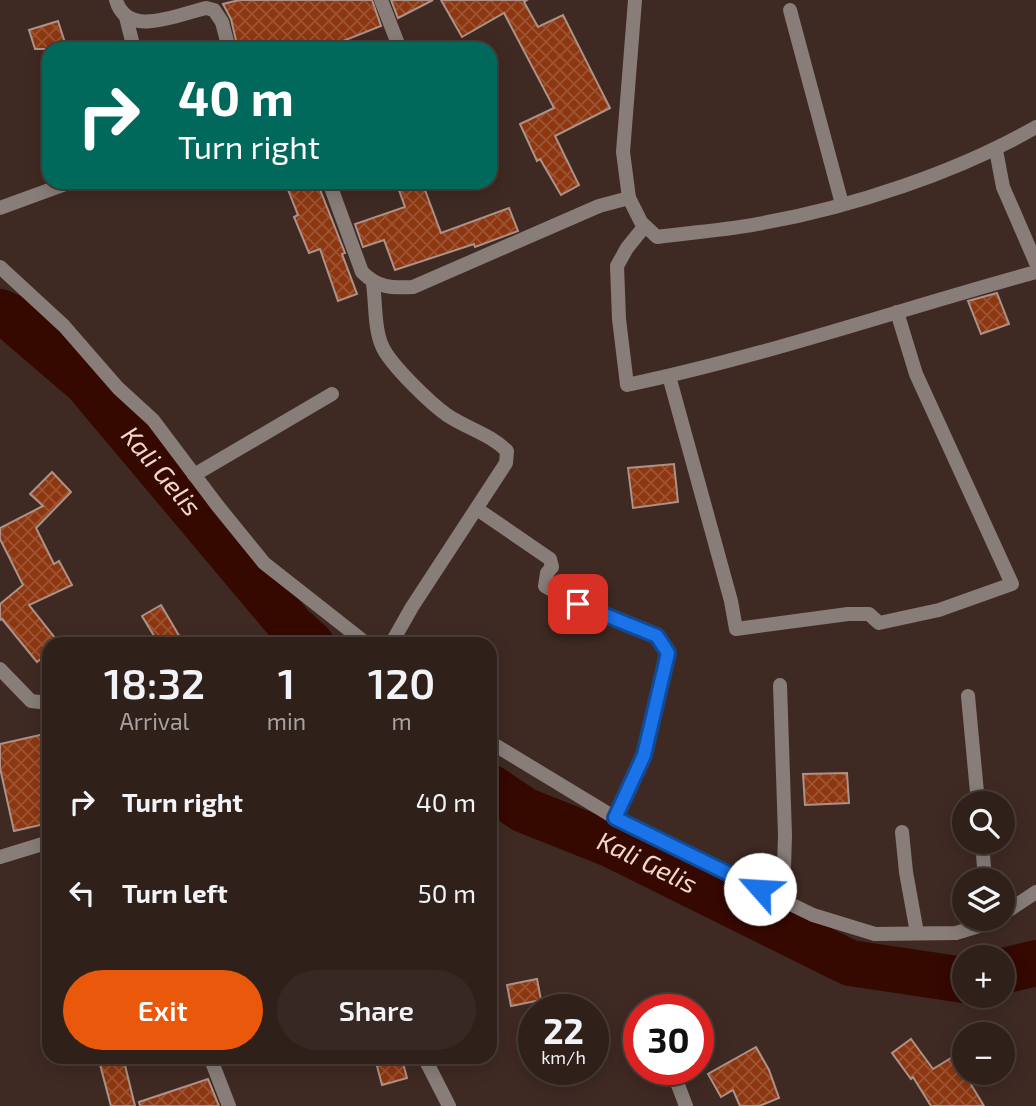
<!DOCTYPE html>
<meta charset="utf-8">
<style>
body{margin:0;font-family:"Exo 2",sans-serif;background:#372823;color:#f1f3f6;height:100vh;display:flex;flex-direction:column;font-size:26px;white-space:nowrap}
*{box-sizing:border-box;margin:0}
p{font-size:23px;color:#a7a3a2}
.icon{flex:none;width:38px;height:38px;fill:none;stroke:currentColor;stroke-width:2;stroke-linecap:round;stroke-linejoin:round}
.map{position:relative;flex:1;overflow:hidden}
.panel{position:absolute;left:42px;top:637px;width:455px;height:427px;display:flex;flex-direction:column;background:#2f201a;border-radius:21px;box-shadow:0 4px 18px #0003,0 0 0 2px #4a3e39}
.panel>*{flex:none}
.hud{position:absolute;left:42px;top:42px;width:455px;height:147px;border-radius:21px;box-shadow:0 4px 18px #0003,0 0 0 2px #4a3e39;background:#00695c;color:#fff;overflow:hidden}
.controls{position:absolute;left:952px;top:791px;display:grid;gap:14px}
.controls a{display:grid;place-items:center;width:63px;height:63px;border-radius:50%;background:#2f201a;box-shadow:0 4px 18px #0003,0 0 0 2px #4a3e39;font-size:35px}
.speed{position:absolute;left:518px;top:994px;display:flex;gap:14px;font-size:35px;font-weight:700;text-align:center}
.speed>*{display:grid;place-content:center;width:91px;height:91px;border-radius:50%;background:#2f201a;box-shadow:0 4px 18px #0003,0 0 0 2px #4a3e39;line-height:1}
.speed small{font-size:18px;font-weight:400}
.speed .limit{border:10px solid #d22;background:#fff;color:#111}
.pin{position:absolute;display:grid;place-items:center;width:60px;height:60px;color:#fff;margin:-30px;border-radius:14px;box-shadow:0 4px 10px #0006}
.me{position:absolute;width:77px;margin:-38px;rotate:296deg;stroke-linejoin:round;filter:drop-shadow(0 0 5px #0008)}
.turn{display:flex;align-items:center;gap:24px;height:147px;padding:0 21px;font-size:32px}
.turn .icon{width:91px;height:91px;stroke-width:2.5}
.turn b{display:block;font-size:49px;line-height:60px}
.eta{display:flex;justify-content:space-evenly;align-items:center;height:119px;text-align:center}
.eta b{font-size:42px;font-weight:600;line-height:49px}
.action{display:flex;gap:14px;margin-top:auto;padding:14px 21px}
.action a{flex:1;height:80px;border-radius:42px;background:#ea580c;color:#fff;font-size:28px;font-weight:600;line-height:80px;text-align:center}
.action a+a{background:#372823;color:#f1f3f6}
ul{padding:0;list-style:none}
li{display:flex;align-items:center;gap:21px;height:91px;padding:0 21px}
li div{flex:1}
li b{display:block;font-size:26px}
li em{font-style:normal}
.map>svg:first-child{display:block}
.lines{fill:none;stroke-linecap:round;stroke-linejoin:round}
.river{stroke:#350800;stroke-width:46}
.building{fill:url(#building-cross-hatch);stroke:#ac9289;stroke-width:2}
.street{stroke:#887d79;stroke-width:14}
.route-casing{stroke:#114b97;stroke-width:18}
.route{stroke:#1a73e8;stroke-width:12}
.labels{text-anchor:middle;stroke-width:7;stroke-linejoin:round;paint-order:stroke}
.water-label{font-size:26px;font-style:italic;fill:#f1d7ce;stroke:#342019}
</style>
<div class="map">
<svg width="1036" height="1106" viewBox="0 0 1036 1106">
<defs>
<pattern id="building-cross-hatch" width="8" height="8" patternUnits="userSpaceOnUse" patternTransform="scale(1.75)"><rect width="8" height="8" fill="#8d3711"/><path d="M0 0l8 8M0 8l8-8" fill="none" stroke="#9e5433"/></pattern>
</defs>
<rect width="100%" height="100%" fill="#3f2a23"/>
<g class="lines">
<g class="river">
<path id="s1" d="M0,312L9,316L86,382L292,627L311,644"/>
<path id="s2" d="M490,787L524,810L612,845L850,963L964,980"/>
<polyline points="1003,971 1036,963"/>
</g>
</g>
<g class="building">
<polygon points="239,0 372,0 381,26 323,49 238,49 231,19 223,4"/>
<polygon points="391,0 433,0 398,18"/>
<polygon points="441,0 527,0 524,2 538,27 563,15 610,108 555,136 579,185 561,195 540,159 537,161 520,124 554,108 504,13 462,37"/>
<polygon points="58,21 67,49 35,49 29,30"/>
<polygon points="285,182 317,182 345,253 342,254 357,294 338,301 320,249 309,253 294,217 298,215"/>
<polygon points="422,182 441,233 509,208 518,231 475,247 474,244 395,270 384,240 363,247 355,224 405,207 399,190"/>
<polygon points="997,293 1009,324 981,334 968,301"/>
<polygon points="674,464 678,502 633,508 628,468"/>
<polygon points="52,472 71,492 36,528 54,564 59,561 72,585 29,605 59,643 49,644 49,652 37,662 2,619 0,620 0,604 23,585 0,539 0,528 43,506 30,494"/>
<polygon points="161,605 184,644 159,644 142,616"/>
<polygon points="49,733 49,823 14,831 0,768 0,744"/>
<polygon points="847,773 849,803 805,805 803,774"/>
<polygon points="537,979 541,1000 511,1006 507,985"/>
<polygon points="911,1039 933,1069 964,1050 964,1073 984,1106 931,1106 913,1077 911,1079 892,1053"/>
<polygon points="756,1047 769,1070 779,1098 759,1106 740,1106 733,1090 721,1097 708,1074"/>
<polygon points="98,1057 123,1057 135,1106 111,1106"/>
<polygon points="402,1059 407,1078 382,1085 377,1066"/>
<polygon points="208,1079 219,1106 140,1106 139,1102"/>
</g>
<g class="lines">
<g class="street">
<path d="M116,0C127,39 179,14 206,8L214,10L222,22L229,49"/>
<polyline points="381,0 400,49"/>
<polyline points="790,10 842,204"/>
<polyline points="126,17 134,49"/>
<polyline points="996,150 1003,187 1036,263"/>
<path d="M329,182L362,272C378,288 391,288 413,287L599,206L629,198L641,222L657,237C692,232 728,230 763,223C852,207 958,172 1036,127"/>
<polyline points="629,198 623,152 635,0"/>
<polyline points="0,208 71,182"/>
<path d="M644,227L627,248L617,266L619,319L627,385C766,356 900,309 1036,272"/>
<polyline points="0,267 64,326 118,388 153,420 217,505 264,563 367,644"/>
<path d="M373,284C376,304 374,330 383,348C392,366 430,403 447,415C466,428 490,434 507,451L506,463L412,607L391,644"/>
<polyline points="669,376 731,601 736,629 848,614 869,614 879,623 939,610 1012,584 916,374 897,312"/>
<polyline points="194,475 332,394"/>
<polyline points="477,509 550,559 552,567 547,573 545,586 578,604 657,637 668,653 644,755 616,818"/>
<polyline points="0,669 31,701 49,703"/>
<polyline points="780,685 785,835 783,900"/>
<polyline points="968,696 978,803"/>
<polyline points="490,742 622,822 813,915 875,934 956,933 989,923 996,919"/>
<polyline points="902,832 906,872 917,933"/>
<polyline points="982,842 985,880"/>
<polyline points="0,857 49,842"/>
<polyline points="1003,914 1036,892"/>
<polyline points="210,1057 229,1106"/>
<polyline points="424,1057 449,1106"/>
<polyline points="672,1069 686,1106"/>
</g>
</g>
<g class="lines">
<defs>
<polyline id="route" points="578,604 657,636 668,653 644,755 615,818 760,889"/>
</defs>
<use href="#route" class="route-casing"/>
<use href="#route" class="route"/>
</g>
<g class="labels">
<g class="water-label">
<text dy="9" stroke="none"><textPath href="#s1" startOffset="228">Kali Gelis</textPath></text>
<text dy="9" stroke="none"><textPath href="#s2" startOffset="175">Kali Gelis</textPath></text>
</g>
</g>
</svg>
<div class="controls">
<a><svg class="icon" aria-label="search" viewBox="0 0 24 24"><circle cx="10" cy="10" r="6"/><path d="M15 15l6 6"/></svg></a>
<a><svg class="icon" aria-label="layers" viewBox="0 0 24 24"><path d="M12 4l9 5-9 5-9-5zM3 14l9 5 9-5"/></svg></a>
<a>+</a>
<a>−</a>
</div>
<div class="speed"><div>22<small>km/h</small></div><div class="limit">30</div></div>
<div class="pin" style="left:578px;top:604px;background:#d93025"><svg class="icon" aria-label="arrive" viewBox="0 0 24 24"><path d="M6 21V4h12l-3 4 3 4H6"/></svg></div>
<svg class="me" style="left:760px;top:889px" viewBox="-20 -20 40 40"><circle r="19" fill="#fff"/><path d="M0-13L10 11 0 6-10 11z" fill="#1a73e8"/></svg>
<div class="hud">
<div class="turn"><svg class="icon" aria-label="right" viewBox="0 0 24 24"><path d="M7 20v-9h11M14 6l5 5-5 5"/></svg><div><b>40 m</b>Turn right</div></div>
</div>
<section class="panel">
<div class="eta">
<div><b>18:32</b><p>Arrival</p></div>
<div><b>1</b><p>min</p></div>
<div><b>120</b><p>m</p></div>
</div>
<ul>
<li><svg class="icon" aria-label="right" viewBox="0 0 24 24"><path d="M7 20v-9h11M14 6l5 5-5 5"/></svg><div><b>Turn right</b></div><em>40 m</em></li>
<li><svg class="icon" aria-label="left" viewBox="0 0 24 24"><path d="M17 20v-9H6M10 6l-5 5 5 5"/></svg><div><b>Turn left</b></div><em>50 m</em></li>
</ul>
<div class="action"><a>Exit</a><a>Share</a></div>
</section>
</div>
